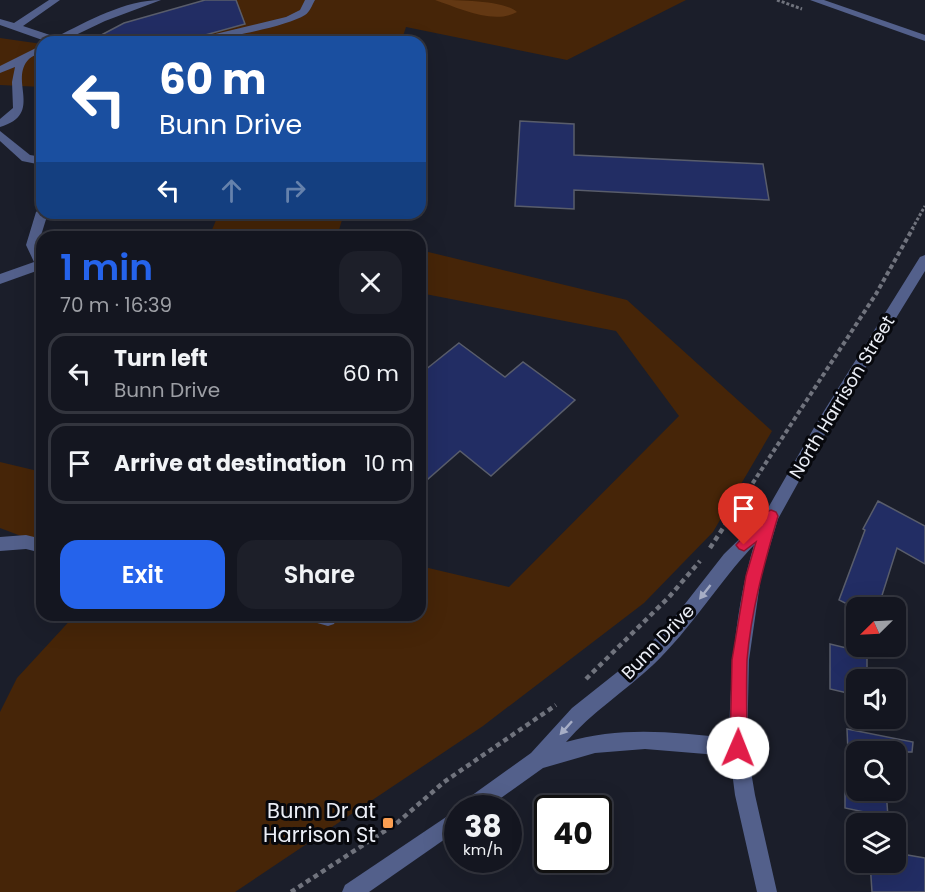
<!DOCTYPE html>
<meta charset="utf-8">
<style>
body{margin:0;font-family:Poppins,sans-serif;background:#1d1f29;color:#f1f3f6;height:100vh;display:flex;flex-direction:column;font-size:22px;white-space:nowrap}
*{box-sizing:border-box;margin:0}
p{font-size:20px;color:#9d9fa5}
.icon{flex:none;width:33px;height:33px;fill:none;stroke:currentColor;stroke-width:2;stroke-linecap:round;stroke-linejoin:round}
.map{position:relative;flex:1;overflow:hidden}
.details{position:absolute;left:36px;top:231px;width:390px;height:390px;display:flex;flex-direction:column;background:#141620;border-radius:18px;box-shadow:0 6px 24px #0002,0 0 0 2px #33353e}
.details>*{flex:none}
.hud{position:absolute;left:36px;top:36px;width:390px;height:183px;border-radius:18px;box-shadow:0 6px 24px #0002,0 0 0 2px #33353e;background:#1a4fa0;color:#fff;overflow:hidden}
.needle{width:39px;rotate:246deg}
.tools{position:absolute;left:846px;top:597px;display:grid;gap:12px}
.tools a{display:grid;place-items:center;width:60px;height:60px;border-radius:12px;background:#141620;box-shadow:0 6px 24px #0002,0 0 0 2px #33353e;font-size:30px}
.speed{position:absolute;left:444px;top:795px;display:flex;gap:12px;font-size:30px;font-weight:700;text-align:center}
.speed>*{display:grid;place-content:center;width:78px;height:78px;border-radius:50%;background:#141620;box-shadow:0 6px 24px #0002,0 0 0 2px #33353e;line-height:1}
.speed small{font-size:15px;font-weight:400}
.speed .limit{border:3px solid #111;border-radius:9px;background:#fff;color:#111}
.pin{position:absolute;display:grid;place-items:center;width:51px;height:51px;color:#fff;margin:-62px -26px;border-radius:50% 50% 50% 0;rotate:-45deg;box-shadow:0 0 6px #0007}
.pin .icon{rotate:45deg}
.me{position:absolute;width:66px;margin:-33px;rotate:1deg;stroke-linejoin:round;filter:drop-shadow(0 0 4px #0008)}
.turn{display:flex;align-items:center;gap:21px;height:126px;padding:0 24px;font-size:27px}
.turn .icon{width:78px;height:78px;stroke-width:2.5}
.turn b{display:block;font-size:42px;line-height:51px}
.lanes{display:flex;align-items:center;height:57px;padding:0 24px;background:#0003;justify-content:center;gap:30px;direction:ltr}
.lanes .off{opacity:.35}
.round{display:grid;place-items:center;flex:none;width:63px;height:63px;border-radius:18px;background:#1d1f29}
.head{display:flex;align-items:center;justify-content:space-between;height:102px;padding:0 24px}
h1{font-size:36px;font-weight:600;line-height:45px;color:#2563eb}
.cta{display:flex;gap:12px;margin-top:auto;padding:12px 24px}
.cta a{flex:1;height:69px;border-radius:18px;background:#2563eb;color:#fff;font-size:24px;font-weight:600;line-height:69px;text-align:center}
.cta a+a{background:#1d1f29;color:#f1f3f6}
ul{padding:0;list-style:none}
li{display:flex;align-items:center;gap:18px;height:81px;margin:0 12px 9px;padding:0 12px;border:3px solid #33353e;border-radius:18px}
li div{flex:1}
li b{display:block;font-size:22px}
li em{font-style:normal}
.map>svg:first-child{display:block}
.green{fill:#462508}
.water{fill:#633813}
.building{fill:#222d64;stroke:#595d6b;stroke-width:1.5}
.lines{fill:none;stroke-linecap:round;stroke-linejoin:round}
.path-far2{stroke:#70737d;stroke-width:3;stroke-dasharray:3 2;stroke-linecap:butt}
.path-far1{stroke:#70737d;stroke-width:4;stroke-dasharray:4.5 3;stroke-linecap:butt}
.path{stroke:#70737d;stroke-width:4.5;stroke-dasharray:5 4;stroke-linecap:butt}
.minor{fill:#53608b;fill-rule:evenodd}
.oneway{fill:#a7aec6}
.route{fill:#e11d48;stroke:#92132f;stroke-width:1.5}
.poi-dot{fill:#fb9e51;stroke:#07080d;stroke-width:2}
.labels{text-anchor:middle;stroke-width:6;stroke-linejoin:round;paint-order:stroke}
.street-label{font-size:18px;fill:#ebeef6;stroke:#07080d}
.near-poi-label{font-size:21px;fill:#ebeef6;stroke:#07080d;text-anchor:end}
</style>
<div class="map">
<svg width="925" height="892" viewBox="0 0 925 892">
<rect width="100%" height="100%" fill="#1b1e2a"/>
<g class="green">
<polygon points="217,0 686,0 567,60 406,27 401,42 116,42"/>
<polygon points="0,38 42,44 42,87 0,85"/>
<polygon points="219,213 344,213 339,230 367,237 209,237"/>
<polygon points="420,250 627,300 772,431 713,532 644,603 483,726 235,892 0,892 0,712 17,678 75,615 420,615 420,566 509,587 679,416 616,331 420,293"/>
<polygon points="0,462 42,472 42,544 0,528"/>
</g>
<path class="water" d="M435,0C456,0 504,0 517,12C493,25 459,8 435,0Z"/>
<g class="building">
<polygon points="205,0 236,0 245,24 180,42 88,42 124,23"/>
<polygon points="520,121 574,124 574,155 763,164 769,200 574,190 574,209 515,206"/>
<polygon points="459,343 505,377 523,362 575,400 491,476 460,451 420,486 420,374"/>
<polygon points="878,501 925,526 925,564 897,548 878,608 855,608 839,600 865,530 863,529"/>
<polygon points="830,644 867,653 867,680 856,680 856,695 830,689"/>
<polygon points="847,729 913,742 912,752 848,752"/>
<polygon points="845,790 886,790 888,817 845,808"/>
<polygon points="896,853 925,858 925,892 872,892 870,862 896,862"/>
</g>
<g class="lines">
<g class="path-far2">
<polyline points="777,0 802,9"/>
<polyline points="912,229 925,206"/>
</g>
<polyline class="path-far1" points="728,521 876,294 913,228"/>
<g class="path">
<polyline points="710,548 729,519"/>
<polyline points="586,679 669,597 700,561"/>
<polyline points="291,892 397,823 444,782 556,705"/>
</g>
<g class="minor">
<path d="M49,0H60L23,26L56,37C88,21 125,0 161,0L105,21L61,42H48L0,25V19L14,23Z"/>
<path d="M305,0H315C312,5 310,12 305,15C284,28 207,42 182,42L286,17L300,10Z"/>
<polygon points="810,0 824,0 925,35 925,41"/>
<path d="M42,45V52C38,54 32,56 29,59C8,80 45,114 0,127V119L13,108L12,82L15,67L0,73V66Z"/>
<polygon points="0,131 30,155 42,157 42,165 22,161 0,141"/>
<polygon points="42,208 42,213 48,213 38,245 42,252 42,269 0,284 0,274 34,262 26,245 36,212"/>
<path d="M925,255V271L829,427L778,519L761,576L749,660L747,748L755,795L777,892H757L735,795L730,756L645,749L595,753L543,768L487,808H462L464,801L531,753L572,708L640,654L670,623L724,554L764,515L819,419L920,257ZM754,545C735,608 731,672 729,738C673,732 621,726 566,742C592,712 624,692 653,665C691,629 718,583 754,545Z"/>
<polygon points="26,535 42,539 42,553 26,549 0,551 0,537"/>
<polygon points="308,615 335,615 337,618 334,624 328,626 310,621"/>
<polygon points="458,809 458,830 369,892 342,892 345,885"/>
</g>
</g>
<defs><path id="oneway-solid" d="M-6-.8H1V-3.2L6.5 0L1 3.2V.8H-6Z" transform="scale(1.5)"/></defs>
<g class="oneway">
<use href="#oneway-solid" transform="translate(705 592) rotate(128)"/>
<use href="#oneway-solid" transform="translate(566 728) rotate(132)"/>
</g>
<path class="route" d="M771,510L776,512L778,516C764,564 751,611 747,660C746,689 747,719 747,748L744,754L738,756L732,754L730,748L732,660L746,576L756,542L744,551L739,549L736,545L766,512Z"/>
<rect class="poi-dot" x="382" y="817" width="12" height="12" rx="3"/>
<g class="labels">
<g class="street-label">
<text transform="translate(842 397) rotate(-59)" y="6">North Harrison Street</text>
<text transform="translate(658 642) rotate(-46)" y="6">Bunn Drive</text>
</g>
<g class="near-poi-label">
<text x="376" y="818">Bunn Dr at<tspan x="376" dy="24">Harrison St</tspan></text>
</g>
</g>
</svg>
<div class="tools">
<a><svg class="needle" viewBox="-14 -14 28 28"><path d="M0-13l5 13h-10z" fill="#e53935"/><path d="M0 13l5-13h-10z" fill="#9d9fa5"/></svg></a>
<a><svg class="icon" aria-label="sound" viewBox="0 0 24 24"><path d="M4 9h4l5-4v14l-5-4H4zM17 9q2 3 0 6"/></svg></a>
<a><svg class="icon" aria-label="search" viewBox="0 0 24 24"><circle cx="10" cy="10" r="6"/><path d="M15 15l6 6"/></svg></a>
<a><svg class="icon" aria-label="layers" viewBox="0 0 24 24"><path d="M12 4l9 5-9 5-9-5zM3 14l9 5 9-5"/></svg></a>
</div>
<div class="speed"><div>38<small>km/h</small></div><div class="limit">40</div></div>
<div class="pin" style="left:744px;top:545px;background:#d93025"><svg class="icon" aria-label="arrive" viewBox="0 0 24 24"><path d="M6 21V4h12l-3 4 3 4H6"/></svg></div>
<svg class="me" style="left:738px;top:748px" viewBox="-20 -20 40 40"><circle r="19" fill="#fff"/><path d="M0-13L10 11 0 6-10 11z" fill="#e11d48"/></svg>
<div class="hud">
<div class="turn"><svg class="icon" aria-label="left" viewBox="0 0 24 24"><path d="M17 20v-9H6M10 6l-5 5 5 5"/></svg><div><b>60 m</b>Bunn Drive</div></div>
<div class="lanes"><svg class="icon" aria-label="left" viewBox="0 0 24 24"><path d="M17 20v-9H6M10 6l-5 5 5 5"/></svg><svg class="icon off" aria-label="ahead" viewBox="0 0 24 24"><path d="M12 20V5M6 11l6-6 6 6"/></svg><svg class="icon off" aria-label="right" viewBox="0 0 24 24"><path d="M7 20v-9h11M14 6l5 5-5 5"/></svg></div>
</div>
<section class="details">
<div class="head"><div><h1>1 min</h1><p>70 m · 16:39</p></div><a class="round"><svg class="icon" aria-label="close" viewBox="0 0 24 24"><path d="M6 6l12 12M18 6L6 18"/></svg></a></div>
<ul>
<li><svg class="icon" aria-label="left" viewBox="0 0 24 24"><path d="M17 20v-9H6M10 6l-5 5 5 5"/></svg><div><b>Turn left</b><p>Bunn Drive</p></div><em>60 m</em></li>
<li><svg class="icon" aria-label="arrive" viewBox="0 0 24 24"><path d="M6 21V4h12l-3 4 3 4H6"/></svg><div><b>Arrive at destination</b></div><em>10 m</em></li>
</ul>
<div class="cta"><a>Exit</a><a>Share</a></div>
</section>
</div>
